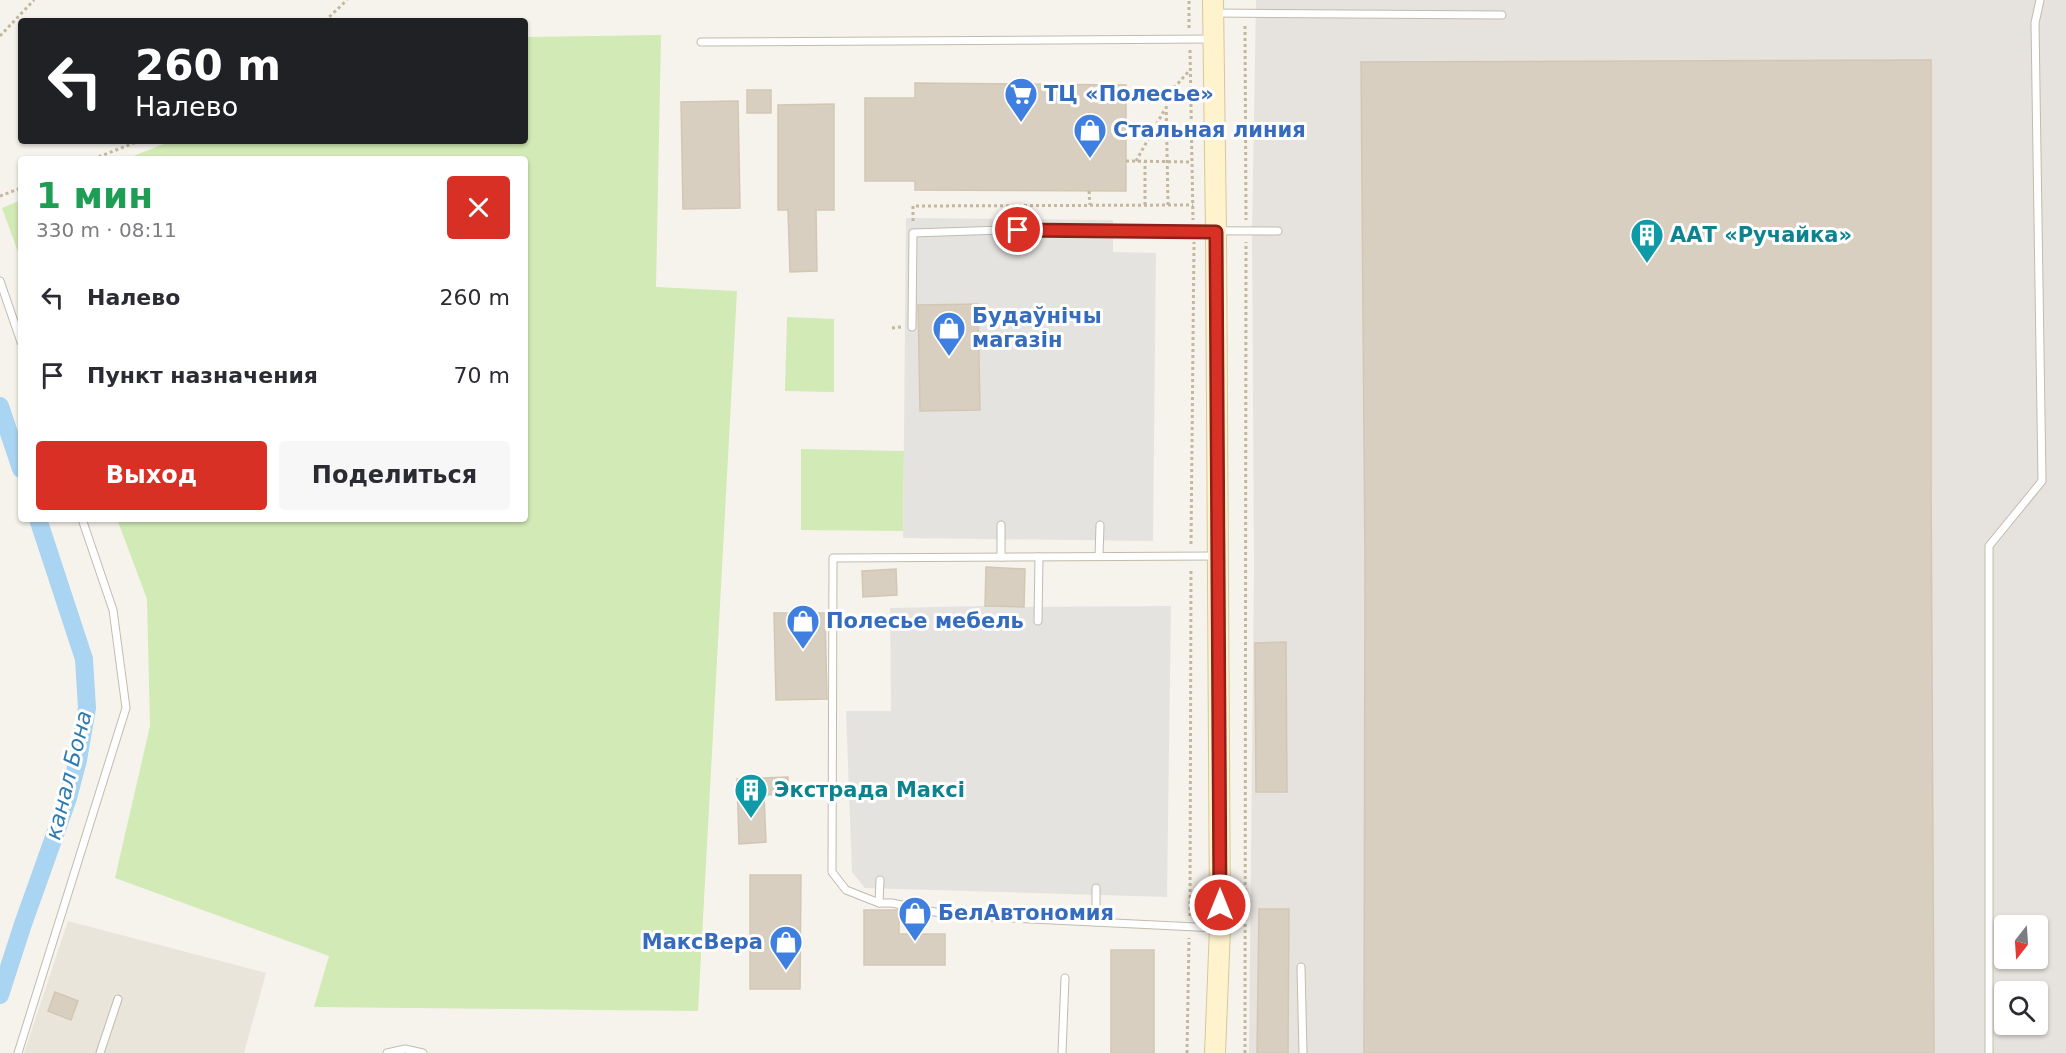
<!DOCTYPE html>
<html lang="ru">
<meta charset="utf-8">
<style>
body{margin:0;font-family:"DejaVu Sans",sans-serif;background:#f7f7f7;color:#2b2b33;height:100vh;display:flex;flex-direction:column;font-size:22px;white-space:nowrap}
*{box-sizing:border-box;margin:0}
p{font-size:20px;color:#7c7c81}
.icon{flex:none;width:33px;height:33px;fill:none;stroke:currentColor;stroke-width:2;stroke-linecap:round;stroke-linejoin:round}
.map{position:relative;flex:1;overflow:hidden}
.details{position:absolute;left:18px;top:156px;width:510px;height:366px;display:flex;flex-direction:column;background:#fff;border-radius:6px;box-shadow:0 2px 4px #0004}
.details>*{flex:none}
.guide{position:absolute;left:18px;top:18px;width:510px;height:126px;border-radius:6px;box-shadow:0 2px 4px #0004;background:#202124;color:#fff;overflow:hidden}
.needle{width:39px;rotate:197deg}
.controls{position:absolute;left:1994px;top:915px;display:grid;gap:12px}
.controls a{display:grid;place-items:center;width:54px;height:54px;border-radius:6px;background:#fff;box-shadow:0 2px 4px #0004;font-size:30px}
.pin{position:absolute;display:grid;place-items:center;width:51px;height:51px;color:#fff;margin:-26px;border:3px solid #fff;border-radius:50%;box-shadow:0 2px 6px #0007}
.me{position:absolute;width:66px;margin:-33px;rotate:0deg;stroke-linejoin:round;filter:drop-shadow(0 0 4px #0008)}
.turn{display:flex;align-items:center;gap:21px;height:126px;padding:0 18px;font-size:27px}
.turn .icon{width:78px;height:78px;stroke-width:2.5}
.turn b{display:block;font-size:42px;line-height:51px}
.round{display:grid;place-items:center;flex:none;width:63px;height:63px;border-radius:6px;background:#f7f7f7}
.overview{display:flex;align-items:center;justify-content:space-between;height:102px;padding:0 18px}
h1{font-size:36px;font-weight:700;line-height:45px;color:#1e9e55}
.cta{display:flex;gap:12px;margin-top:auto;padding:12px 18px}
.cta a{flex:1;height:69px;border-radius:6px;background:#d93025;color:#fff;font-size:24px;font-weight:700;line-height:69px;text-align:center}
.cta a+a{background:#f7f7f7;color:#2b2b33}
ul{padding:0;list-style:none}
li{display:flex;align-items:center;gap:18px;height:78px;padding:0 18px}
li div{flex:1}
li b{display:block;font-size:22px}
li em{font-style:normal}
.map>svg:first-child{display:block}
.residential{fill:#eae5da}
.industrial{fill:#e6e2dd;fill-rule:evenodd}
.green{fill:#d2eab5}
.parking{fill:#e5e3e0}
.lines{fill:none;stroke-linecap:round;stroke-linejoin:round}
.canal{stroke:#a9d4f2;stroke-width:18}
.building{fill:#d8cfc1;stroke:#d3c7b4;stroke-width:1.5}
.service-casing{stroke:#c2bbae;stroke-width:9}
.secondary-casing{stroke:#d6c79b;stroke-width:22}
.path{stroke:#c4b79f;stroke-width:3;stroke-dasharray:3 3;stroke-linecap:butt}
.service{stroke:#fff;stroke-width:7}
.secondary{stroke:#fff3cd;stroke-width:20}
.route-casing{stroke:#8d1f18;stroke-width:15}
.route{stroke:#d93025;stroke-width:10}
.labels{text-anchor:middle;stroke-width:6;stroke-linejoin:round;paint-order:stroke}
.shop-label{font-size:21px;font-weight:bold;fill:#366cbe;stroke:#fff;text-anchor:start}
.culture-label{font-size:21px;font-weight:bold;fill:#0d838f;stroke:#fff;text-anchor:start}
.water-label{font-size:22px;font-style:italic;fill:#2e7ab2;stroke:#fff}
</style>
<div class="map">
<svg width="2066" height="1053" viewBox="0 0 2066 1053">
<rect width="100%" height="100%" fill="#f6f3ec"/>
<polygon class="residential" points="68,921 266,973 244,1053 24,1053"/>
<path class="industrial" d="M1256,0H2066V1053H1249L1254,567L1252,232ZM2004,926H2037V958H2004ZM2004,992H2037V1024H2004Z"/>
<g class="green">
<polygon points="661,35 656,287 737,291 698,1011 314,1007 329,956 115,878 150,726 147,599 117,519 525,519 525,159 126,159 171,141 525,141 525,37"/>
<polygon points="21,200 21,260 2,208"/>
<polygon points="787,317 834,319 834,392 785,391"/>
<polygon points="801,449 904,451 903,531 801,530"/>
</g>
<g class="parking">
<polygon points="906,218 1113,220 1113,252 1156,253 1153,541 903,538"/>
<polygon points="985,606 1024,607 1171,606 1167,897 865,888 852,872 846,711 891,711 890,608"/>
</g>
<g class="lines">
<g class="canal">
<polyline points="0,406 21,469"/>
<polyline points="0,995 23,924 68,798 78,760 87,708 84,659 38,519"/>
</g>
</g>
<g class="building">
<polygon points="1931,60 1931,476 1934,1053 1364,1053 1365,566 1361,62"/>
<polygon points="915,83 1126,85 1126,191 915,190 915,181 865,181 865,98 915,98"/>
<rect x="747" y="90" width="24" height="23"/>
<polygon points="738,101 740,208 683,209 681,102"/>
<polygon points="834,104 834,210 816,210 817,271 790,272 788,210 778,210 778,105"/>
<polygon points="978,304 980,410 920,411 918,305"/>
<polygon points="986,567 1025,569 1024,607 985,606"/>
<polygon points="896,569 897,595 863,597 862,571"/>
<polygon points="774,613 825,613 827,699 776,700"/>
<polygon points="1286,642 1287,792 1256,792 1255,643"/>
<polygon points="788,777 788,794 764,795 766,842 739,844 737,779"/>
<polygon points="750,875 801,875 800,989 750,989"/>
<polygon points="1259,909 1289,909 1288,1053 1257,1053"/>
<polygon points="864,910 899,910 899,934 945,934 945,965 864,965"/>
<rect x="1111" y="950" width="43" height="103"/>
<polygon points="55,992 78,1001 71,1020 48,1011"/>
</g>
<g class="lines">
<defs>
<g id="service">
<polyline points="1214,13 1502,15"/>
<polyline points="701,42 1210,39"/>
<polyline points="0,281 21,342"/>
<polyline points="912,327 913,233 1002,230 1278,231"/>
<polyline points="1001,525 1001,557"/>
<polyline points="1099,556 1100,525"/>
<polyline points="1217,556 833,558 832,872 846,890 879,903 892,903 949,915 1217,928"/>
<polyline points="1038,621 1039,557"/>
<polyline points="879,903 880,880"/>
<polyline points="1096,922 1096,888"/>
<polyline points="1301,967 1303,1053"/>
<polyline points="18,1053 126,708 113,610 82,519"/>
<polyline points="100,1053 118,999"/>
<polyline points="387,1053 405,1049 423,1053"/>
<polyline points="1062,1053 1065,978"/>
<polyline points="1989,1053 1989,546 2042,481 2035,23 2040,0"/>
</g>
<polyline id="secondary" points="1213,0 1216,232 1220,928 1215,1053"/>
</defs>
<use href="#service" class="service-casing"/>
<use href="#secondary" class="secondary-casing"/>
<g class="path">
<polyline points="325,21 347,0"/>
<polyline points="1245,26 1246,220"/>
<polyline points="1189,28 1189,0"/>
<polyline points="0,36 34,0"/>
<polyline points="1190,50 1193,220"/>
<polyline points="93,159 139,141"/>
<polyline points="1126,161 1192,162"/>
<polyline points="1136,161 1165,109"/>
<polyline points="1089,191 1090,205"/>
<polyline points="0,196 21,188"/>
<polyline points="1145,205 1145,162"/>
<polyline points="1168,205 1166,97 1189,71"/>
<polyline points="913,221 913,206 1193,205"/>
<polyline points="892,328 901,327"/>
<polyline points="1191,544 1194,242"/>
<polyline points="1190,916 1191,569"/>
<polyline points="1187,1053 1189,938"/>
<polyline points="1245,1053 1246,242"/>
</g>
<use href="#service" class="service"/>
<use href="#secondary" class="secondary"/>
</g>
<g class="lines">
<defs>
<polyline id="route" points="1018,230 1216,232 1220,905"/>
</defs>
<use href="#route" class="route-casing"/>
<use href="#route" class="route"/>
</g>
<defs>
<symbol id="supermarket-pin" viewBox="-11 -11 22 30"><path d="M0 17L-7.5 6A9.5 9.5 0 1 1 7.5 6Z" fill="#3f7fe0" stroke="#fff"/><path d="M-6-5.5h2.5l.6 2H6L4.5 2H-2.5L-4.4-4H-6ZM-1.5 3.2a1.3 1.3 0 1 0 .1 0ZM3 3.2a1.3 1.3 0 1 0 .1 0Z" fill="#fff"/></symbol>
<symbol id="shop-pin" viewBox="-11 -11 22 30"><path d="M0 17L-7.5 6A9.5 9.5 0 1 1 7.5 6Z" fill="#3f7fe0" stroke="#fff"/><path d="M-5-2.5h2.3a2.7 3.5 0 0 1 5.4 0H5L5.5 6h-11ZM-1.5-2.5h3a1.5 2.3 0 0 0-3 0Z" fill="#fff"/></symbol>
<symbol id="building-pin" viewBox="-11 -11 22 30"><path d="M0 17L-7.5 6A9.5 9.5 0 1 1 7.5 6Z" fill="#0f9aa8" stroke="#fff"/><path d="M-4-6H4V6H1V3H-1V6H-4ZM-2.5-4.3h1.7v1.8h-1.7ZM.8-4.3h1.7v1.8H.8ZM-2.5-1h1.7V.8h-1.7ZM.8-1h1.7V.8H.8Z" fill="#fff"/></symbol>
</defs>
<g fill-rule="evenodd">
<use href="#supermarket-pin" x="1002" y="75" width="38" height="52"/>
<use href="#shop-pin" x="1071" y="111" width="38" height="52"/>
<use href="#building-pin" x="1628" y="216" width="38" height="52"/>
<use href="#shop-pin" x="930" y="309" width="38" height="52"/>
<use href="#shop-pin" x="784" y="602" width="38" height="52"/>
<use href="#building-pin" x="732" y="771" width="38" height="52"/>
<use href="#shop-pin" x="896" y="894" width="38" height="52"/>
<use href="#shop-pin" x="767" y="923" width="38" height="52"/>
</g>
<g class="labels">
<g class="shop-label">
<text x="1044" y="101">ТЦ «Полесье»</text>
<text x="1113" y="137">Стальная линия</text>
<text x="972" y="323">Будаўнічы<tspan x="972" dy="24">магазін</tspan></text>
<text x="826" y="628">Полесье мебель</text>
<text x="938" y="920">БелАвтономия</text>
<text x="763" y="949" text-anchor="end">МаксBepa</text>
</g>
<g class="culture-label">
<text x="1670" y="242">ААТ «Ручайка»</text>
<text x="774" y="797">Экстрада Максі</text>
</g>
<g class="water-label">
<text transform="translate(68 775) rotate(-76)" y="8">канал Бона</text>
</g>
</g>
</svg>
<div class="controls">
<a><svg class="needle" viewBox="-14 -14 28 28"><path d="M0-13l5 13h-10z" fill="#e53935"/><path d="M0 13l5-13h-10z" fill="#7c7c81"/></svg></a>
<a><svg class="icon" aria-label="search" viewBox="0 0 24 24"><circle cx="10" cy="10" r="6"/><path d="M15 15l6 6"/></svg></a>
</div>
<div class="pin" style="left:1018px;top:230px;background:#d93025"><svg class="icon" aria-label="arrive" viewBox="0 0 24 24"><path d="M6 21V4h12l-3 4 3 4H6"/></svg></div>
<svg class="me" style="left:1220px;top:905px" viewBox="-20 -20 40 40"><circle r="17" fill="#d93025" stroke="#fff" stroke-width="3"/><path d="M0-11L8 9 0 5-8 9z" fill="#fff"/></svg>
<div class="guide">
<div class="turn"><svg class="icon" aria-label="left" viewBox="0 0 24 24"><path d="M17 20v-9H6M10 6l-5 5 5 5"/></svg><div><b>260 m</b>Налево</div></div>
</div>
<section class="details">
<div class="overview"><div><h1>1 мин</h1><p>330 m · 08:11</p></div><a class="round" style="background:#d93025;color:#fff"><svg class="icon" aria-label="close" viewBox="0 0 24 24"><path d="M6 6l12 12M18 6L6 18"/></svg></a></div>
<ul>
<li><svg class="icon" aria-label="left" viewBox="0 0 24 24"><path d="M17 20v-9H6M10 6l-5 5 5 5"/></svg><div><b>Налево</b></div><em>260 m</em></li>
<li><svg class="icon" aria-label="arrive" viewBox="0 0 24 24"><path d="M6 21V4h12l-3 4 3 4H6"/></svg><div><b>Пункт назначения</b></div><em>70 m</em></li>
</ul>
<div class="cta"><a>Выход</a><a>Поделиться</a></div>
</section>
</div>
